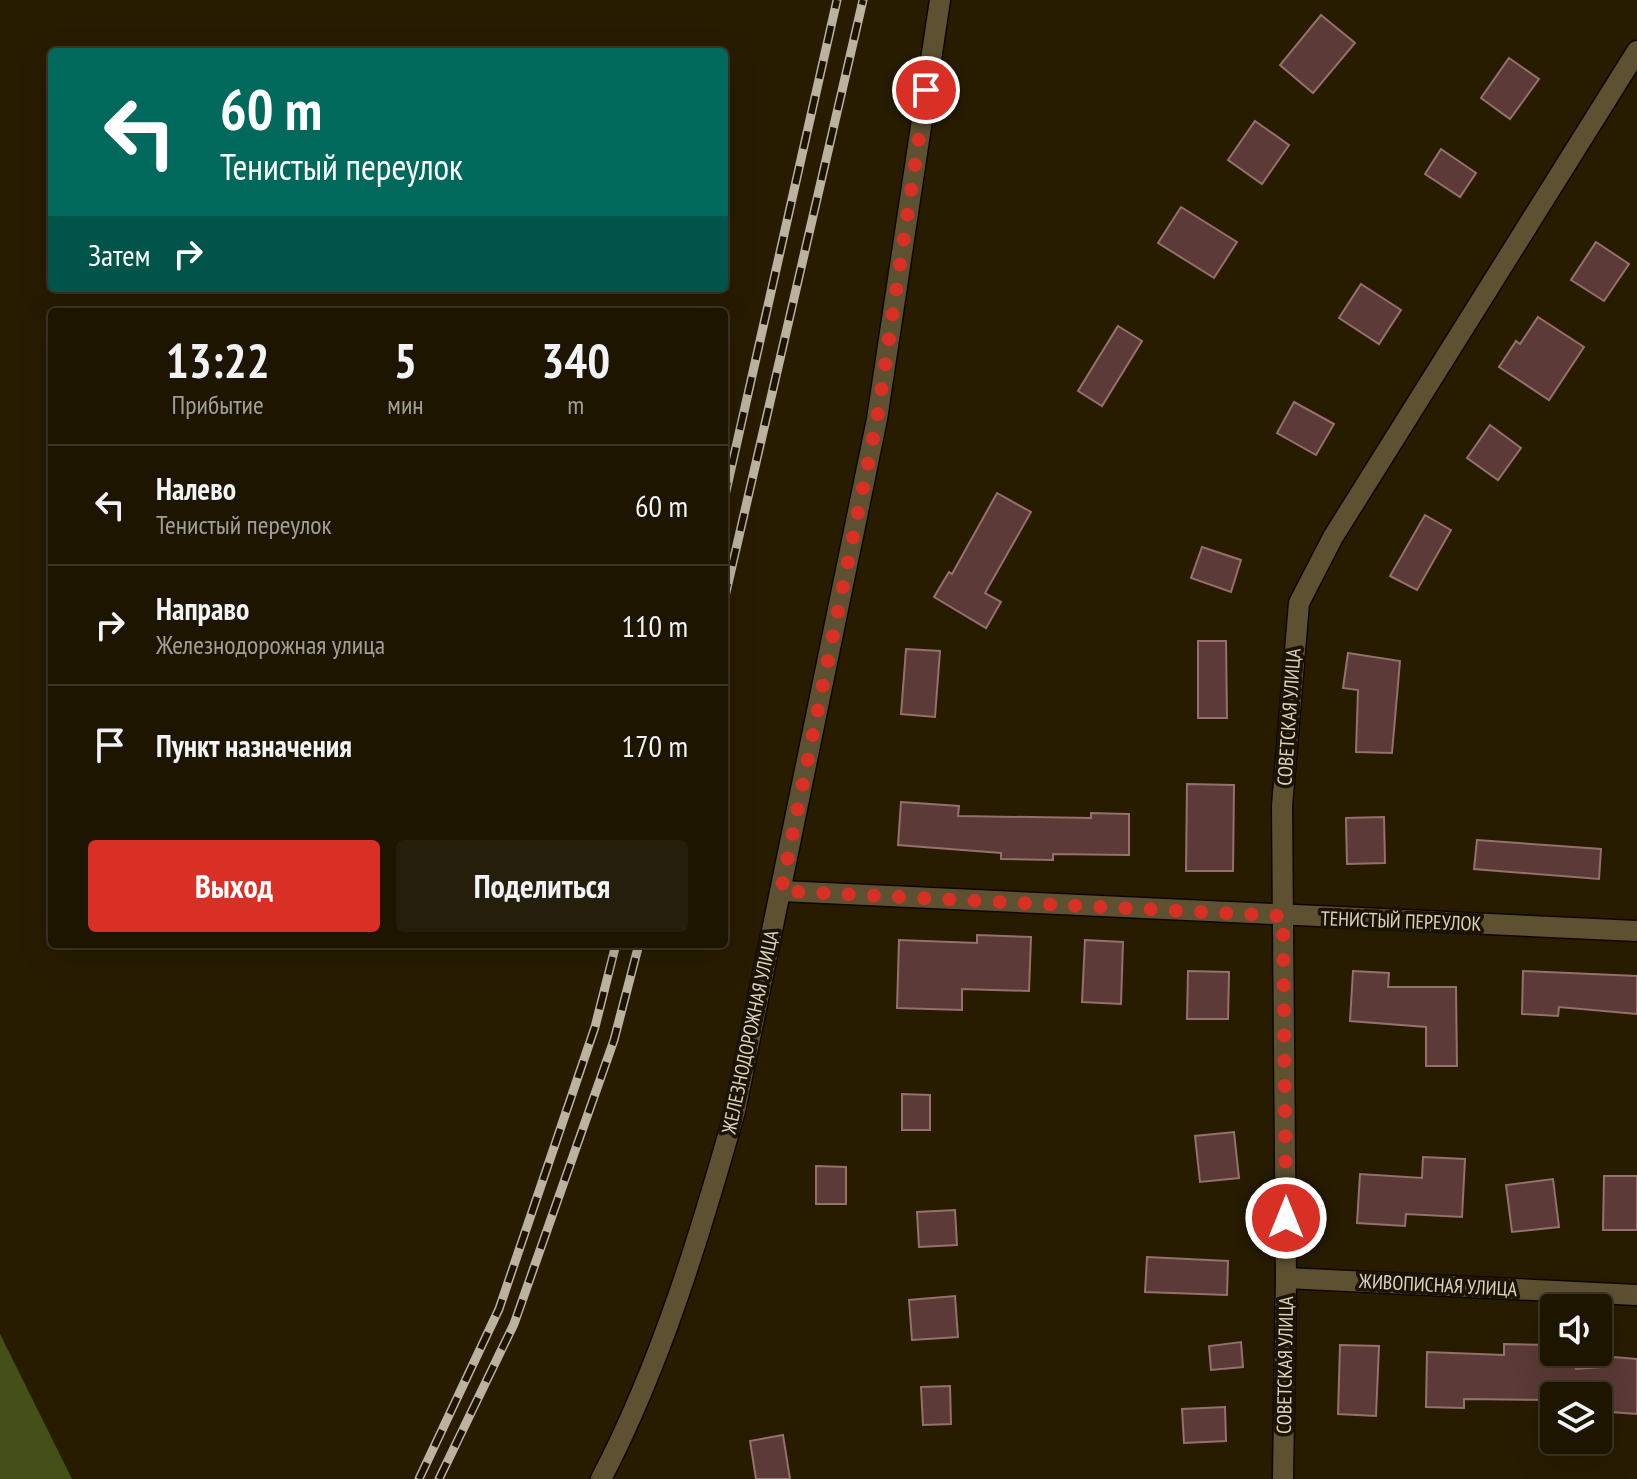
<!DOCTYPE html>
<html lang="ru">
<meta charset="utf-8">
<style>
body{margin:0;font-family:"PT Sans Narrow",sans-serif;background:#251e0a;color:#f1f3f6;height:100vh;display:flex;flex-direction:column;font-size:30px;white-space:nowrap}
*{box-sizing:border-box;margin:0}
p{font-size:26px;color:#a09f99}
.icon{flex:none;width:44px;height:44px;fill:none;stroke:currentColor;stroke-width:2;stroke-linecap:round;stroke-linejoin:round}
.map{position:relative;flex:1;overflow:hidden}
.details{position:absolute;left:48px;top:308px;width:680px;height:640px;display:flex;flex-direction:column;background:#1d1500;border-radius:8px;box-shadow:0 8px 32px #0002,0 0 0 2px #3b3422}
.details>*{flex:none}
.guide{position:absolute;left:48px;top:48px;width:680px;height:244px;border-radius:8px;box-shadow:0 8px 32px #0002,0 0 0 2px #3b3422;background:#00695c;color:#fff;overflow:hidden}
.controls{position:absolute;left:1540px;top:1294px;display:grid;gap:16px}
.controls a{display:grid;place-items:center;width:72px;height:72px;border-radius:8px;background:#1d1500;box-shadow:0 8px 32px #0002,0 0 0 2px #3b3422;font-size:40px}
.pin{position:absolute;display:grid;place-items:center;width:68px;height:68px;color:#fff;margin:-34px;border:4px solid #fff;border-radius:50%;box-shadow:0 2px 8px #0007}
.me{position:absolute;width:88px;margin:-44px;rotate:0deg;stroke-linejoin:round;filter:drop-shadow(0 0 6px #0008)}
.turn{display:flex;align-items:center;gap:28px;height:168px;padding:0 40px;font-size:36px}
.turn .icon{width:104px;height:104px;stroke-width:2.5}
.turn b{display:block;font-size:56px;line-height:68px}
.then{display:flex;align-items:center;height:76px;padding:0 40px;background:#0003;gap:16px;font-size:30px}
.eta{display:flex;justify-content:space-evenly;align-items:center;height:136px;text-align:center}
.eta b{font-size:48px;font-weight:700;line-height:56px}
.button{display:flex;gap:16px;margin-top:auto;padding:16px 40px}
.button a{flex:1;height:92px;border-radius:8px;background:#d93025;color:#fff;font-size:32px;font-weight:700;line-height:92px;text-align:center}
.button a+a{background:#251e0a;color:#f1f3f6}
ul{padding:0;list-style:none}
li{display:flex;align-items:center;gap:24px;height:120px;padding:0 40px;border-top:2px solid #3b3422}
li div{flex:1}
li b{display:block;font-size:30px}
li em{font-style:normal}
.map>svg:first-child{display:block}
.forest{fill:#435119}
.building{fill:#5b3a37;stroke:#95706c;stroke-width:2}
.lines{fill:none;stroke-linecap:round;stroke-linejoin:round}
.minor-casing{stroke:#100600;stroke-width:23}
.minor{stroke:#5d5132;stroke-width:20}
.rail-casing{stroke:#bbb3a0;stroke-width:9}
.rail{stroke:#1c1300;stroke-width:6;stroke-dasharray:18;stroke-linecap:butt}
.route{stroke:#d93025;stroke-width:14;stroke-dasharray:0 25.2}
.labels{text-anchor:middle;stroke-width:7;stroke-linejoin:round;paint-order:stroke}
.street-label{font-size:20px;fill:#dad3c2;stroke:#1c1300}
</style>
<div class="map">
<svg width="1637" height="1479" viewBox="0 0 1637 1479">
<rect width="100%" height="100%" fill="#271c00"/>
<polygon class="forest" points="0,1334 72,1479 0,1479"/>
<g class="building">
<polygon points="1321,15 1355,43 1313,93 1280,65"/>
<polygon points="1509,58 1539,79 1510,119 1481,98"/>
<polygon points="1255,121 1289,145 1262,184 1228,160"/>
<polygon points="1441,149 1476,173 1460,197 1425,174"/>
<polygon points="1181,207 1237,242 1214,278 1158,243"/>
<polygon points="1596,242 1629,264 1604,301 1571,280"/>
<polygon points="1361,284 1401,310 1379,344 1339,318"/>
<polygon points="1538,317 1584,347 1549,400 1499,367 1516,341 1520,344"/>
<polygon points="1118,326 1142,341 1102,406 1078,391"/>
<polygon points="1294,402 1334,424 1316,455 1277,433"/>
<polygon points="1490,425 1521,448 1498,480 1467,458"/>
<polygon points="997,493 1031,512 985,593 1001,602 986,628 934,597 949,572 952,574"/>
<polygon points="1425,515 1451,530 1417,590 1390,576"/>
<polygon points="1202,547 1241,560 1231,592 1191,578"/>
<polygon points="1198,641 1226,641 1227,718 1198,718"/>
<polygon points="906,649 940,651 935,717 901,714"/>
<polygon points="1348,653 1400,661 1392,753 1356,752 1358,690 1343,688"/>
<polygon points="1187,784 1234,785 1233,871 1186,871"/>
<polygon points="901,802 959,806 958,816 1091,818 1091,813 1129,814 1129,855 1053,854 1053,860 1001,859 1001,853 898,845"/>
<polygon points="1384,817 1385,863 1347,864 1346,818"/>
<polygon points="1477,840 1601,849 1599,879 1474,869"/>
<polygon points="977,935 1031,937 1029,991 962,989 962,1010 897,1008 899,940 977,943"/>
<polygon points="1085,940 1123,942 1121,1004 1082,1002"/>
<polygon points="1188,971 1229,972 1228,1019 1187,1019"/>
<polygon points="1353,971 1389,973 1388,987 1456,987 1457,1066 1426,1066 1426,1027 1350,1021"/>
<polygon points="1523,971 1637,976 1637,1014 1559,1007 1558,1016 1522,1014"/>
<polygon points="902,1094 930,1095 930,1130 902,1130"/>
<polygon points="1234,1132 1239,1178 1200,1182 1195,1136"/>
<polygon points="1423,1157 1465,1159 1462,1217 1406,1214 1405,1226 1357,1223 1360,1174 1422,1178"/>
<polygon points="816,1166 846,1167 846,1204 816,1204"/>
<polygon points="1604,1176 1637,1176 1637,1230 1603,1230"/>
<polygon points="1553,1179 1559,1227 1512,1232 1506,1185"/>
<polygon points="955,1210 957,1245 919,1247 917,1212"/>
<polygon points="1147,1257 1228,1261 1227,1295 1145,1292"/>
<polygon points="955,1296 958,1337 912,1340 909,1300"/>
<polygon points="1241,1342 1243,1367 1211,1370 1209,1346"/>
<polygon points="1504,1344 1554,1345 1554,1352 1574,1353 1576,1369 1602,1367 1602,1356 1637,1359 1637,1414 1598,1411 1598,1396 1554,1396 1554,1400 1464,1399 1464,1408 1426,1407 1427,1352 1504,1355"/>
<polygon points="1340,1345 1379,1346 1376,1416 1338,1414"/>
<polygon points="950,1386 951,1424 923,1425 921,1387"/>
<polygon points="1225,1407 1226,1441 1184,1443 1182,1409"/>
<polygon points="783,1435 790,1479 756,1479 750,1441"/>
</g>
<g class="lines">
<defs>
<g id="minor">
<polyline points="781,891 1637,931"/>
<polyline points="1286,1278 1637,1295"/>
<path d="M601,1479C661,1364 700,1235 735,1111L877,419L940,0"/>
<polyline points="1283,1479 1286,1278 1282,806 1299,603 1333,537 1637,51"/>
</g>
</defs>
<use href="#minor" class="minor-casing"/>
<use href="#minor" class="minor"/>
<defs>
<g id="rail">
<polyline points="724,500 837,0"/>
<polyline points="724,601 863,0"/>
<polyline points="419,1479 499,1309 595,1027 616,944"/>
<polyline points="439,1479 514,1324 614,1040 639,944"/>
</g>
</defs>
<use href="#rail" class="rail-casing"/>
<use href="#rail" class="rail"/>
</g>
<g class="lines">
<polyline class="route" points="926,90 877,419 781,891 1283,916 1286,1218"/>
</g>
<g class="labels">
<g class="street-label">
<text transform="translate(1289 717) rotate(-86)" y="7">СОВЕТСКАЯ УЛИЦА</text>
<text transform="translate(1401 921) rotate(2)" y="7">ТЕНИСТЫЙ ПЕРЕУЛОК</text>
<text transform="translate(750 1032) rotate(-78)" y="7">ЖЕЛЕЗНОДОРОЖНАЯ УЛИЦА</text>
<text transform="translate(1438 1285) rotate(3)" y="7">ЖИВОПИСНАЯ УЛИЦА</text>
<text transform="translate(1285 1365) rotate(-89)" y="7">СОВЕТСКАЯ УЛИЦА</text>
</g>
</g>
</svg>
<div class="controls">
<a><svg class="icon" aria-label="sound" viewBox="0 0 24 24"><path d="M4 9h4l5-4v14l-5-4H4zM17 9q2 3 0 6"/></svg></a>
<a><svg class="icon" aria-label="layers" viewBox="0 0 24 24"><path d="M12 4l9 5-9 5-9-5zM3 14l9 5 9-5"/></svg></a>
</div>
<div class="pin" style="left:926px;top:90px;background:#d93025"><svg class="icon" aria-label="arrive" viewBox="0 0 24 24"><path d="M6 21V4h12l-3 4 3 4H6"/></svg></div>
<svg class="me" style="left:1286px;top:1218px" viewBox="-20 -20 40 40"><circle r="17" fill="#d93025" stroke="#fff" stroke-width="3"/><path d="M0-11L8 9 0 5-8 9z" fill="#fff"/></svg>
<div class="guide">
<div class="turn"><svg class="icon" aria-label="left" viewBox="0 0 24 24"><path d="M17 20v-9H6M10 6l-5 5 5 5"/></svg><div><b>60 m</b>Тенистый переулок</div></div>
<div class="then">Затем<svg class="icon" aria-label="right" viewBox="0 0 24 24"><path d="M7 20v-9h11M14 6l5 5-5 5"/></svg></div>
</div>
<section class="details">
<div class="eta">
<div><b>13:22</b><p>Прибытие</p></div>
<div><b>5</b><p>мин</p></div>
<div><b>340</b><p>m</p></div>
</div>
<ul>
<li><svg class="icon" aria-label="left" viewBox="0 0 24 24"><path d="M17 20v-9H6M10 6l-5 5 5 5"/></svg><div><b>Налево</b><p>Тенистый переулок</p></div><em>60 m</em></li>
<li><svg class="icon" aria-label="right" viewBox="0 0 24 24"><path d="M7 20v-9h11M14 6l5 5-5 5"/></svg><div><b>Направо</b><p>Железнодорожная улица</p></div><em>110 m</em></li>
<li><svg class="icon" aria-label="arrive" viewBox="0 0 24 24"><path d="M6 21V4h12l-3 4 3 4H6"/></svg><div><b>Пункт назначения</b></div><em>170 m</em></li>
</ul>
<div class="button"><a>Выход</a><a>Поделиться</a></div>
</section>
</div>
